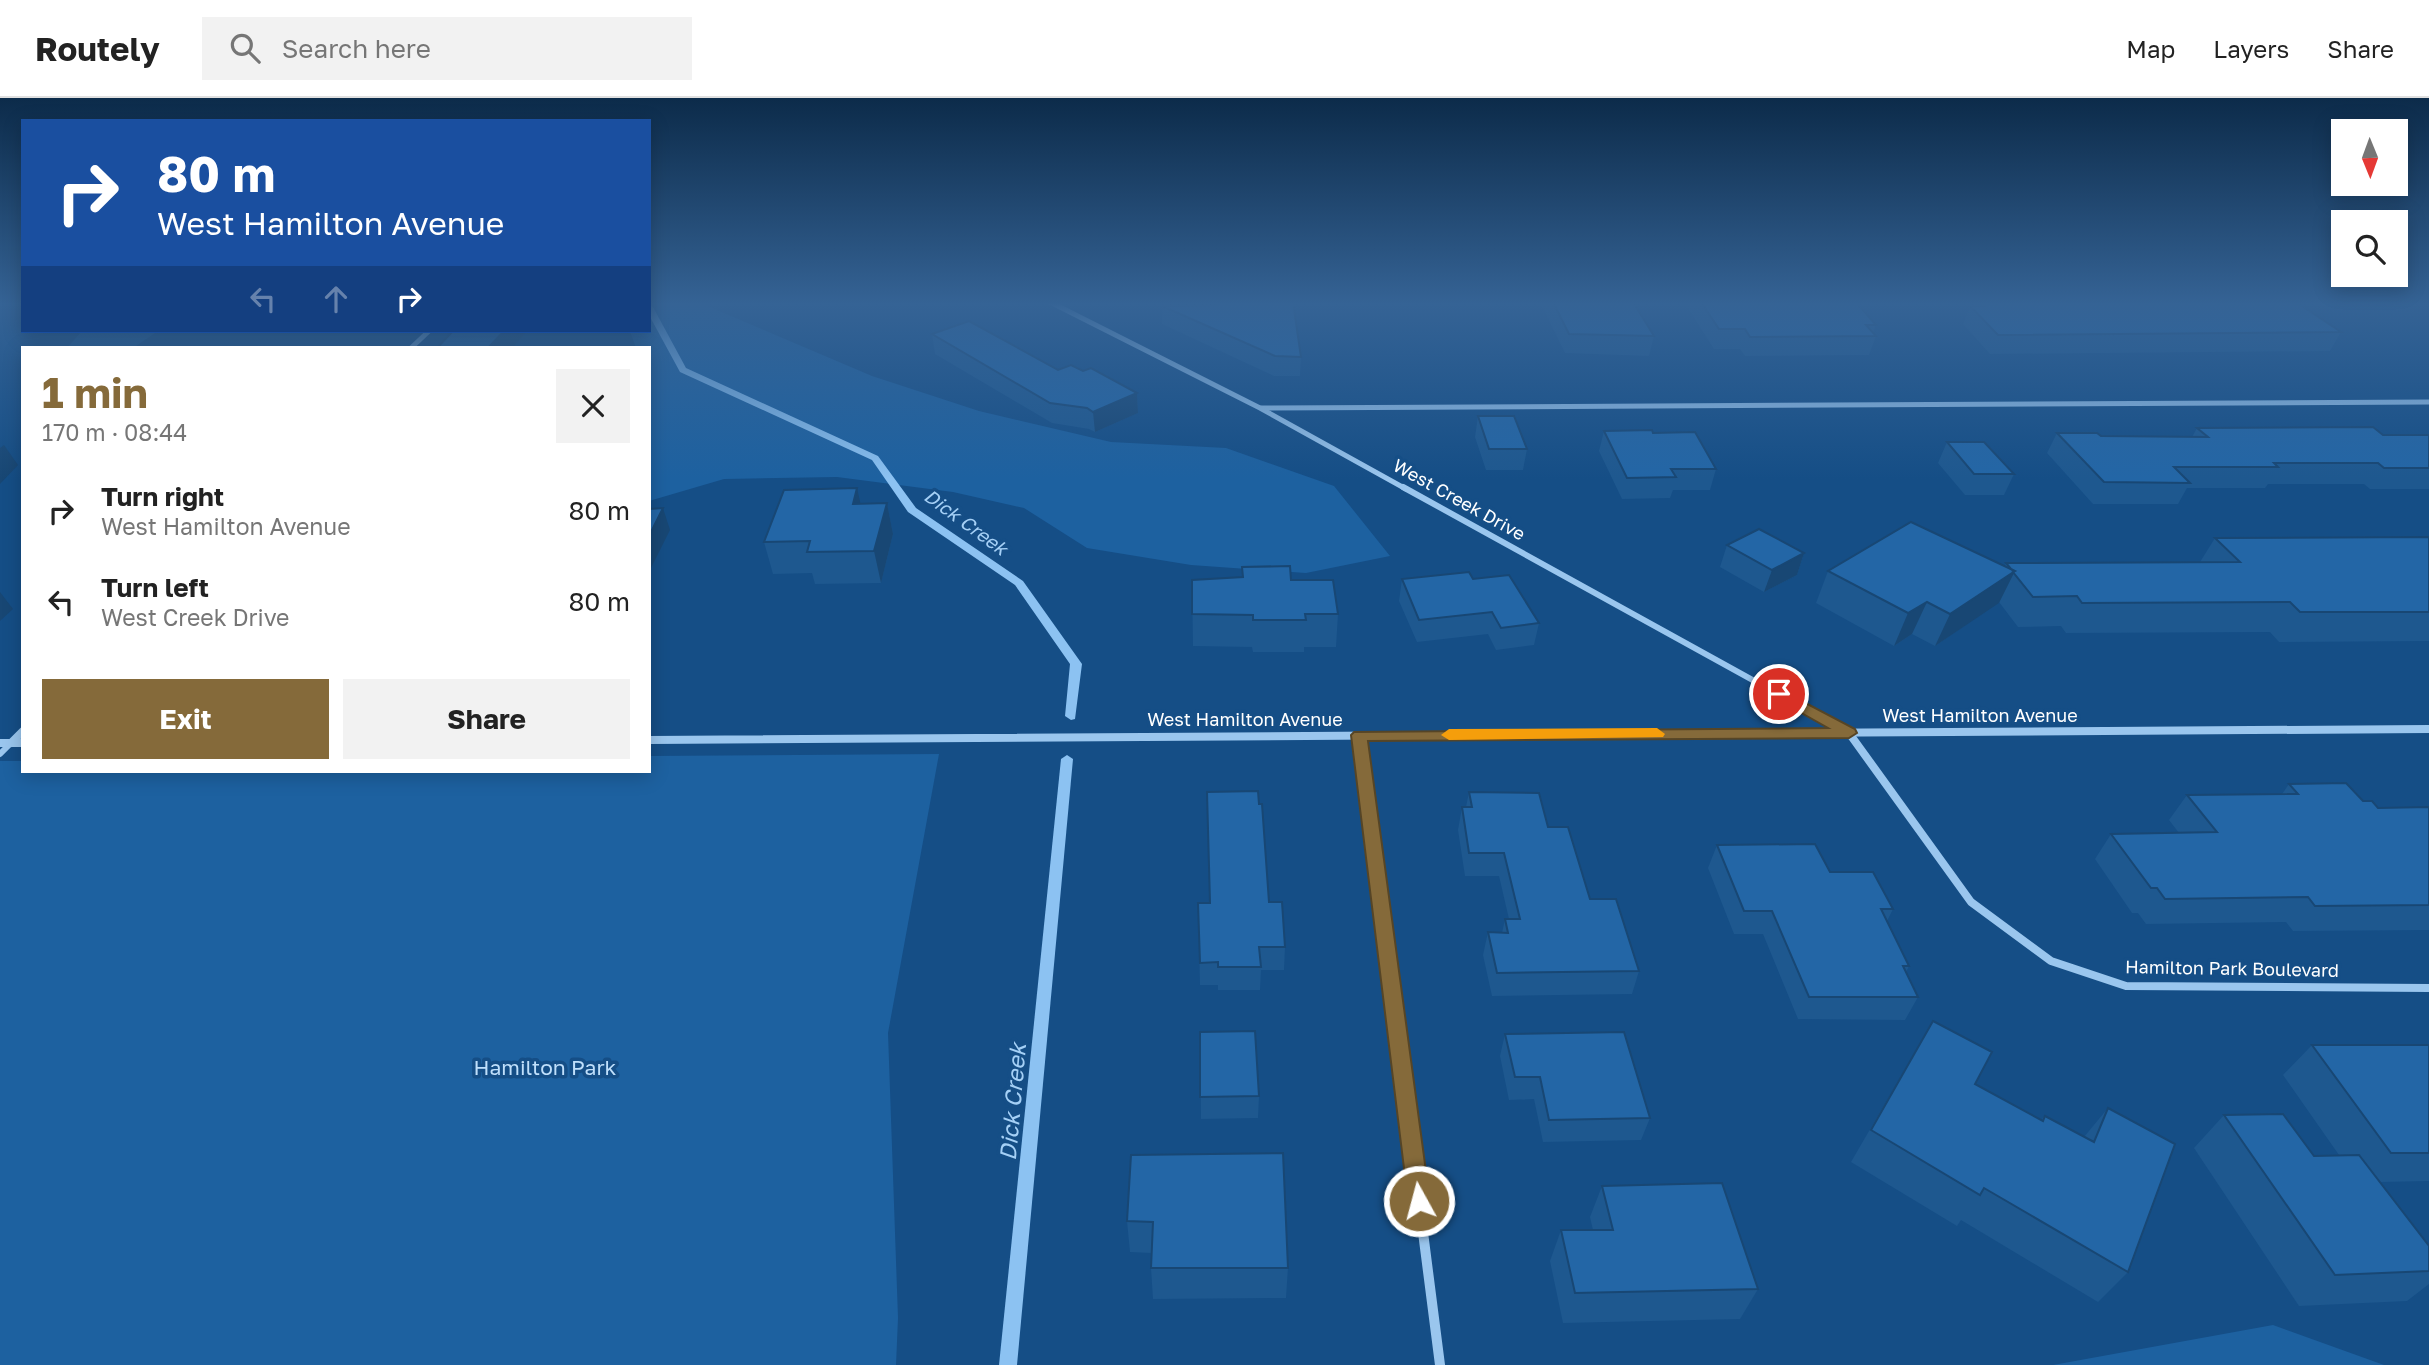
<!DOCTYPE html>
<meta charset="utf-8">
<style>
body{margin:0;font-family:"Golos Text",sans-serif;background:#f2f2f2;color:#222;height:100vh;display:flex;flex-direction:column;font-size:26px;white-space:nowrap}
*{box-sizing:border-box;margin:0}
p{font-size:23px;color:#767676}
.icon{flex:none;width:38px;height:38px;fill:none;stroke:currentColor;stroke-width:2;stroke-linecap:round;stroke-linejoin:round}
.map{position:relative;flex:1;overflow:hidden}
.drawer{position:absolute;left:21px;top:248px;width:630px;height:427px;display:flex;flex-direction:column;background:#fff;border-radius:0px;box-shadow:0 4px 18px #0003}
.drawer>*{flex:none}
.banner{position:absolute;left:21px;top:21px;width:630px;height:214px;border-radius:0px;box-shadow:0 4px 18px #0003;background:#1a4fa0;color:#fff;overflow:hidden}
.needle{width:46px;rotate:179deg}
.controls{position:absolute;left:2331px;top:21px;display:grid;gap:14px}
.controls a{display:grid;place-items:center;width:77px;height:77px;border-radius:0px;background:#fff;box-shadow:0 4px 18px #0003;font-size:35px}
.pin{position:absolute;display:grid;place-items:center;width:60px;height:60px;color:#fff;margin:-30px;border:4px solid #fff;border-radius:50%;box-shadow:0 2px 7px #0007}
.me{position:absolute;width:77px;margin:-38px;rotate:353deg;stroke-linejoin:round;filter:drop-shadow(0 0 5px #0008)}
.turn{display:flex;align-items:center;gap:24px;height:147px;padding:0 21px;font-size:32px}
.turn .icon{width:91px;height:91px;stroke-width:2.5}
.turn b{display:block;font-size:49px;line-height:60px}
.lanes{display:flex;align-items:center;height:66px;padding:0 21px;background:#0003;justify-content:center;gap:35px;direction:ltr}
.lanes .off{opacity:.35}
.round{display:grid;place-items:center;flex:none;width:74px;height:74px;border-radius:0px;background:#f2f2f2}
.head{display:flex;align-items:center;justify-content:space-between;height:119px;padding:0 21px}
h1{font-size:42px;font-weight:700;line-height:52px;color:#856a3a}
.action{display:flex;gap:14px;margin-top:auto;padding:14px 21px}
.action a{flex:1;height:80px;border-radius:0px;background:#856a3a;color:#fff;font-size:28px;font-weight:700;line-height:80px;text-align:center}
.action a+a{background:#f2f2f2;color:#222}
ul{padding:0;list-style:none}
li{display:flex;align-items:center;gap:21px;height:91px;padding:0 21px}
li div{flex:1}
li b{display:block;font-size:26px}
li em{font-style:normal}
header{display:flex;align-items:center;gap:42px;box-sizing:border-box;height:98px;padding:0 35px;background:#fff;border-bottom:2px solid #e0e0e0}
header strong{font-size:33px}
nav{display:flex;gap:38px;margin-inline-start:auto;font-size:24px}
.search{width:490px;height:63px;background:#f2f2f2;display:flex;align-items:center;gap:18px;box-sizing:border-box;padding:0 24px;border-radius:0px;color:#767676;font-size:26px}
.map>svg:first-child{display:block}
.green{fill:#1d61a0}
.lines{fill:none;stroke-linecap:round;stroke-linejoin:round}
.stream{fill:#8cc2f2;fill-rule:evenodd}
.lane{stroke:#9ac6ee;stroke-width:6}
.street-far3{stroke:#9ac6ee;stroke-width:5}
.street-far2{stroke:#9ac6ee;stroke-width:6}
.street-far1{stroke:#9ac6ee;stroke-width:8}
.street{stroke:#9ac6ee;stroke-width:10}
.wall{fill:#1e588f}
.shaded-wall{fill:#184774}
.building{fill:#2366a6;stroke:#184774;stroke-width:2}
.route{fill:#856a3a;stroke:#564526;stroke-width:2}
.slow{fill:#f59e0b}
.labels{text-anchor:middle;stroke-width:7;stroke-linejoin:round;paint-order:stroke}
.street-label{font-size:18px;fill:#fff;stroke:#154e86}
.water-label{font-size:19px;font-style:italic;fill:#a5d0f6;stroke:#154e86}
.near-park-label{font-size:21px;fill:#bfdffb;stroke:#154e86}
.near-water-label{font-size:23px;font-style:italic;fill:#a5d0f6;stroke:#154e86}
</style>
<header>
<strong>Routely</strong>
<div class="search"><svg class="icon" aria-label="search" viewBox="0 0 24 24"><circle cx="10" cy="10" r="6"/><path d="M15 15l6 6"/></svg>Search here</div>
<nav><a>Map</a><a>Layers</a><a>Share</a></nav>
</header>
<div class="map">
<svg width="2429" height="1267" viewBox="0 0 2429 1267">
<rect width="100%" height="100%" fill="#154e86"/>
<g class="green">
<polygon points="649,204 698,204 872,278 979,313 1111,344 1226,350 1334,388 1390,458 1306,475 1191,467 1087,450 1024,410 953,394 837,379 724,381 649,403 649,250 636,250 630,233 649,233"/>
<polygon points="82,233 158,233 133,250 67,250"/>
<polygon points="939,656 888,935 898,1220 896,1267 0,1267 0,663 23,663 23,674 649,674 649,658"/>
<polygon points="2273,1227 2384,1267 2053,1267"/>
</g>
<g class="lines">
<g class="stream">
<polygon points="649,207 653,209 686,270 878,358 916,410 1023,483 1082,566 1075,621 1071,622 1065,618 1070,566 1015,487 908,414 872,362 680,274 649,217"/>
<polygon points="1067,657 1073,661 1017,1267 999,1267 1061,661"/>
</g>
<polyline class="lane" points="0,656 11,645"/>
<g class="street-far3">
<polyline points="1050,204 1260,310 1406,391"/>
<polyline points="411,250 429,233"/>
<polyline points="1261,310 2429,304"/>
</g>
<polyline class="street-far2" points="1403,389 1825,622"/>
<g class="street-far1">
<polyline points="1822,620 1849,635 1971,804 2051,863 2126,888 2429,890"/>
<polyline points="1359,637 1394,910"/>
<polyline points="649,642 2429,631"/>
<polyline points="0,645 23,645"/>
<polyline points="11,645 23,633"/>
</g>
<polyline class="street" points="1394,908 1440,1267"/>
</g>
<g class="wall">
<polygon points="1540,204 1633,204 1654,238 1649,258 1565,255"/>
<polygon points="1684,204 1856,204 1876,227 1873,235 1876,238 1869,257 1745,258 1740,251 1714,251"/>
<polygon points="1980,204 2341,234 2330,253 1990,256 1963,226 1970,208 1978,208"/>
<polygon points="1162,208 1301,259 1300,278 1274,278 1162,226"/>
<polygon points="932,236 1058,272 1083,273 1137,295 1138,315 1095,334 1089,331 1052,325 935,256"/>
<polygon points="1478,318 1527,351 1523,372 1486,372 1475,339"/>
<polygon points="2197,330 2383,337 2429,337 2429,391 2370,391 2364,386 2268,386 2265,390 2187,390 2178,406 2093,406 2047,355 2057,335 2101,338 2192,339"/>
<polygon points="1604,333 1653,335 1716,371 1710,392 1673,392 1670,400 1622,401 1599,353"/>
<polygon points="1947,344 2014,376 2004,397 1965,397 1938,365"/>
<polygon points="887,405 893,436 881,485 815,486 812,475 773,476 764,444 860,406"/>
<polygon points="2215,440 2429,440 2429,543 2279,544 2270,534 2066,535 2061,528 2018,529 1999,504 1935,548 1912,536 1894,548 1816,505 1828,473 2005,468 2006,465 2200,464"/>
<polygon points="1727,447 1804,455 1797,477 1764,494 1720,469"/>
<polygon points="1242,469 1291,482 1338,516 1336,549 1304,549 1304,554 1253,554 1252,549 1193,548 1192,482 1242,480"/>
<polygon points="1402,481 1473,481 1539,525 1534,547 1496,552 1488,536 1417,544 1399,503"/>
<polygon points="2289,686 2363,703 2378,710 2429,709 2429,832 2293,833 2286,824 2146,826 2138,815 2132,815 2095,761 2111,736 2179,735 2169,722 2187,697 2282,696"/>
<polygon points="1207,694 1269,804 1285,849 1284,872 1261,872 1260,892 1218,892 1218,887 1200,887 1198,805 1210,805"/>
<polygon points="1469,694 1548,729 1590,801 1639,873 1632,896 1492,898 1483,857 1488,834 1502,835 1505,821 1509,821 1499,778 1465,778 1458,732 1462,709 1466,709"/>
<polygon points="1717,747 1830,774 1893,811 1887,823 1909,868 1906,874 1918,899 1905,922 1798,921 1763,836 1734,836 1708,770"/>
<polygon points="1933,923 1975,986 2041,1022 2045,1018 2084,1039 2108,1010 2128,1174 2098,1204 1961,1122 1957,1128 1851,1064"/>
<polygon points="1200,934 1259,998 1258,1020 1201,1021"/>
<polygon points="1505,936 1650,1020 1641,1042 1543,1044 1534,1001 1509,1002 1500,958"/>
<polygon points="2312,947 2429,947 2429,1083 2380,1084 2429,1148 2429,1186 2407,1203 2299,1208 2194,1050 2224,1017 2314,1058 2339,1057 2283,977"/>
<polygon points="1131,1057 1288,1170 1286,1200 1153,1201 1151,1170 1152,1155 1130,1154 1127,1123"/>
<polygon points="1602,1088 1758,1191 1740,1221 1563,1225 1550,1163 1561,1132 1593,1132 1590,1119"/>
</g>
<g class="shaded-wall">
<polygon points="504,233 527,233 512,250 488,250"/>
<polygon points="1137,295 1138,315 1095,334 1093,314"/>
<polygon points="4,347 18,367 0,386 0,350"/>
<polygon points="857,390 864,421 853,406"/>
<polygon points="887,405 893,436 881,485 874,453"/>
<polygon points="663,410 670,432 650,472 649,469 649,438"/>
<polygon points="1804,455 1797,477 1764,494 1772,472"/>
<polygon points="2015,473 1999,505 1935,548 1950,516"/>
<polygon points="0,494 13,511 0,523"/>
<polygon points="1927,504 1912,536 1894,548 1908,515"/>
</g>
<g class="building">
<polygon points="1217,204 1293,204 1301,259 1275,258 1162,208 1217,207"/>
<polygon points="1553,204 1633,204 1654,238 1569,236"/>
<polygon points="1701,204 1856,204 1876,227 1866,227 1876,238 1750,239 1745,231 1719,231"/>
<polygon points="1980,204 2296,204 2341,234 1998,237 1970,208 1984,208"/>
<polygon points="969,223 1058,272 1071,267 1083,273 1091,270 1137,295 1093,314 1087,310 1050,305 932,236"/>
<polygon points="453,233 504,233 488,250 437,250"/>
<polygon points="1478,318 1514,318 1527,351 1489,351"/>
<polygon points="2373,329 2383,337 2429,337 2429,370 2384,370 2378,365 2274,365 2278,369 2174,369 2190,385 2104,384 2057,335 2097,335 2101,338 2208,339 2197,330"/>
<polygon points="1652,332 1653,335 1695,334 1716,371 1671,371 1676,379 1627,380 1604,333"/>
<polygon points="1947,344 1984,344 2014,376 1974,376"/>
<polygon points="857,390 853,406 887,405 874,453 807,454 810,443 764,444 784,392"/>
<polygon points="663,410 649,438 649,411"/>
<polygon points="1911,424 2015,473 1950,516 1927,504 1908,515 1828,473"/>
<polygon points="1759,431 1804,455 1772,472 1727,447"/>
<polygon points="2428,439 2429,440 2429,514 2300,514 2290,504 2082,505 2077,498 2033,499 2013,474 2015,473 2011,471 2006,465 2240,464 2215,440"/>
<polygon points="1290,468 1291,482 1333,482 1338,516 1305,516 1306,522 1253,522 1253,517 1192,516 1192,482 1243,479 1242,469"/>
<polygon points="1469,474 1473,481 1509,477 1539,525 1501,530 1492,514 1419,522 1402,481"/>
<polygon points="2346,685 2363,703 2372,703 2378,710 2429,709 2429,807 2315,808 2308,799 2165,801 2157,790 2151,790 2111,736 2217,734 2187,697 2298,696 2289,686"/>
<polygon points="1258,693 1259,706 1262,706 1269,804 1282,804 1285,849 1259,849 1261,869 1218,869 1218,864 1200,865 1198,805 1210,805 1207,694"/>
<polygon points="1469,694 1539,695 1548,729 1568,729 1590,801 1616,801 1639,873 1497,875 1488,834 1508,835 1505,821 1520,821 1504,755 1469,755 1462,709 1472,709"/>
<polygon points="1815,746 1830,774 1873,774 1893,811 1881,811 1909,868 1903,868 1918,899 1809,899 1772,813 1744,813 1717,747"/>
<polygon points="1933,923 1992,954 1975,986 2043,1023 2045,1018 2094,1044 2108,1010 2175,1046 2128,1174 1984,1090 1980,1097 1871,1032"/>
<polygon points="1255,933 1259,998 1200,999 1200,934"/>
<polygon points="1624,934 1650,1020 1549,1022 1540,979 1515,979 1505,936"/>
<polygon points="2312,947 2429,947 2429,1055 2391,1055"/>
<polygon points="2283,1016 2314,1058 2359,1057 2429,1148 2429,1173 2335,1177 2224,1017"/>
<polygon points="1283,1055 1288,1170 1151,1170 1153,1124 1127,1123 1131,1057"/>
<polygon points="1722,1085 1758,1191 1575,1195 1561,1132 1613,1132 1602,1088"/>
</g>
<linearGradient id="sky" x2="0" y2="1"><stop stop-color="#0c2b4a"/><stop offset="0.54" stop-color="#356395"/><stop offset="1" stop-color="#356395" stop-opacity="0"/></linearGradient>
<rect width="2429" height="381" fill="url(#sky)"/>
<polygon class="route" points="1779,591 1855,631 1857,635 1849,640 1368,643 1430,1103 1427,1110 1419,1113 1411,1110 1408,1103 1351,637 1354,634 1828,630 1773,599 1771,596"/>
<polygon class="slow" points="1657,630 1665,636 1663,639 1449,642 1441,637 1449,631"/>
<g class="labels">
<g class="street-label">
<text transform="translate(1459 402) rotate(29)" y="6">West Creek Drive</text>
<text x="1980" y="624">West Hamilton Avenue</text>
<text x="1245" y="628">West Hamilton Avenue</text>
<text transform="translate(2232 871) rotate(1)" y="6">Hamilton Park Boulevard</text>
</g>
<g class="water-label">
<text transform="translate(966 424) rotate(36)" y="7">Dick Creek</text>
</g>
<g class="near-park-label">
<text x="545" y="977">Hamilton Park</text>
</g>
<g class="near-water-label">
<text transform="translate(1013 1004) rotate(-85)" y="8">Dick Creek</text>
</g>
</g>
</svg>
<div class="controls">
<a><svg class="needle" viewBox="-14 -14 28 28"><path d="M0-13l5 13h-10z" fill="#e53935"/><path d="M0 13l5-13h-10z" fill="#767676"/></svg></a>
<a><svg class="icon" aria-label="search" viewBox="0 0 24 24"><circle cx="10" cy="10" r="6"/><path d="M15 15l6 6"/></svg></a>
</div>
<div class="pin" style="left:1779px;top:596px;background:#d93025"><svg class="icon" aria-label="arrive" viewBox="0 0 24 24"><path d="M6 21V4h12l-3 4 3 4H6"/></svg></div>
<svg class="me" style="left:1419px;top:1103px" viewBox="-20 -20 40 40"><circle r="17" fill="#856a3a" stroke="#fff" stroke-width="3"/><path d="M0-11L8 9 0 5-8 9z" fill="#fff"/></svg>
<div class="banner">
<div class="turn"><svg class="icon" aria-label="right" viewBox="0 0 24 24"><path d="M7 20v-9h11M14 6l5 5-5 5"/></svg><div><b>80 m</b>West Hamilton Avenue</div></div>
<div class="lanes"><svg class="icon off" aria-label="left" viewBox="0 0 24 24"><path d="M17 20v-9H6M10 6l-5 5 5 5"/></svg><svg class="icon off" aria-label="ahead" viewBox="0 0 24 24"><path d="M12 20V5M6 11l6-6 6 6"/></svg><svg class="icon" aria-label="right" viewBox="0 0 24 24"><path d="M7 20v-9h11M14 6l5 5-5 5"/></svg></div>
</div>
<section class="drawer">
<div class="head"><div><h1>1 min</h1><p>170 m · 08:44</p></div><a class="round"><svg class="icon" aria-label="close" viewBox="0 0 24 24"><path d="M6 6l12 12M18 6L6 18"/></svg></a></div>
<ul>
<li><svg class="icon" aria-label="right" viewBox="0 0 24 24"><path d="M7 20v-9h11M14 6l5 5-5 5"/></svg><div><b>Turn right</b><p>West Hamilton Avenue</p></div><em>80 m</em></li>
<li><svg class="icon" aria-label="left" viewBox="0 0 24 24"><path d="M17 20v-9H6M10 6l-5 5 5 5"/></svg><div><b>Turn left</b><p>West Creek Drive</p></div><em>80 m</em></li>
</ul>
<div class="action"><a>Exit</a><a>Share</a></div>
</section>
</div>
